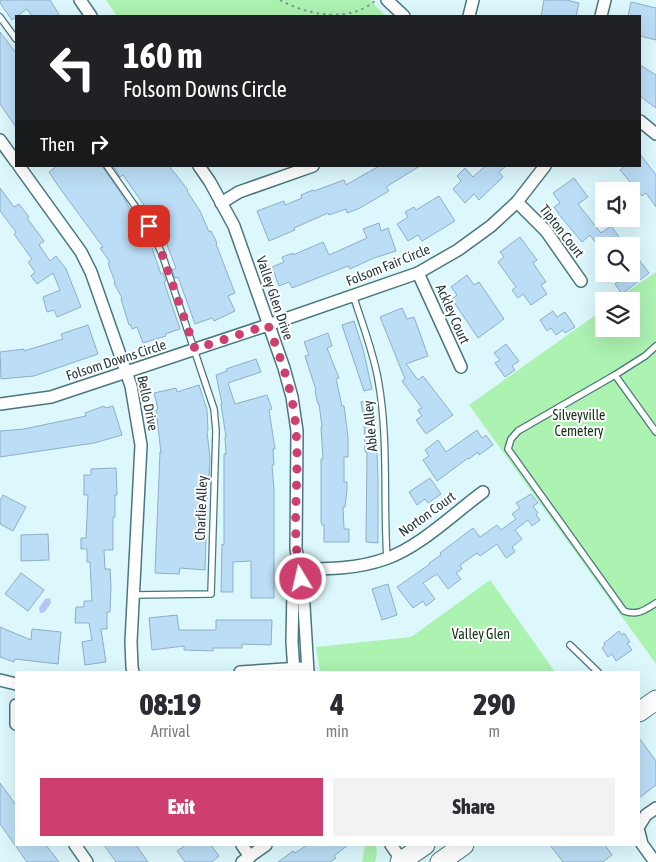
<!DOCTYPE html>
<style>
body{margin:0;font-family:"Asap Condensed",sans-serif;background:#f2f2f3;color:#2b2b33;height:100vh;display:flex;flex-direction:column;font-size:19px;white-space:nowrap}
*{box-sizing:border-box;margin:0}
p{font-size:16px;color:#7c7c81}
.icon{flex:none;width:28px;height:28px;fill:none;stroke:currentColor;stroke-width:2;stroke-linecap:round;stroke-linejoin:round}
.map{position:relative;flex:1;overflow:hidden}
.sheet{position:absolute;left:15px;top:671px;width:625px;height:175px;display:flex;flex-direction:column;background:#fff;border-radius:0px;box-shadow:0 5px 20px #0002}
.sheet>*{flex:none}
.hud{position:absolute;left:15px;top:15px;width:626px;height:152px;border-radius:0px;box-shadow:0 5px 20px #0002;background:#202124;color:#fff;overflow:hidden}
.buttons{position:absolute;left:595px;top:182px;display:grid;gap:10px}
.buttons a{display:grid;place-items:center;width:45px;height:45px;border-radius:0px;background:#fff;box-shadow:0 5px 20px #0002;font-size:25px}
.pin{position:absolute;display:grid;place-items:center;width:42px;height:42px;color:#fff;margin:-21px;border-radius:10px;box-shadow:0 2px 8px #0006}
.me{position:absolute;width:55px;margin:-28px;rotate:351deg;stroke-linejoin:round;filter:drop-shadow(0 0 4px #0008)}
.turn{display:flex;align-items:center;gap:18px;height:105px;padding:0 25px;font-size:22px}
.turn .icon{width:65px;height:65px;stroke-width:2.5}
.turn b{display:block;font-size:35px;line-height:42px}
.then{display:flex;align-items:center;height:48px;padding:0 25px;background:#0003;gap:10px;font-size:19px}
.eta{display:flex;justify-content:space-evenly;align-items:center;height:85px;text-align:center}
.eta b{font-size:30px;font-weight:800;line-height:35px}
.button{display:flex;gap:10px;margin-top:auto;padding:10px 25px}
.button a{flex:1;height:58px;border-radius:0px;background:#cc3f6e;color:#fff;font-size:20px;font-weight:800;line-height:58px;text-align:center}
.button a+a{background:#f2f2f3;color:#2b2b33}
.map>svg:first-child{display:block}
.green{fill:#acf2b1}
.water{fill:#b5c5f7}
.building{fill:#bbddf5;stroke:#8daec6}
.lines{fill:none;stroke-linecap:round;stroke-linejoin:round}
.service-casing{stroke:#4a767d;stroke-width:8}
.minor-casing{stroke:#4a767d;stroke-width:14}
.primary-casing{stroke:#4a767d;stroke-width:21}
.path{stroke:#7d9498;stroke-width:2;stroke-dasharray:2.5 4;stroke-linecap:butt}
.service{stroke:#fff;stroke-width:5.5}
.minor{stroke:#fff;stroke-width:11}
.primary{stroke:#fff;stroke-width:19}
.route{stroke:#cc3f6e;stroke-width:9;stroke-dasharray:0 16.2}
.labels{text-anchor:middle;stroke-width:4;stroke-linejoin:round;paint-order:stroke}
.street-label{font-size:14px;fill:#25383b;stroke:#fff}
.park-label{font-size:14px;fill:#123116;stroke:#fff}
</style>
<div class="map">
<svg width="656" height="862" viewBox="0 0 656 862">
<rect width="100%" height="100%" fill="#dcf8fd"/>
<g class="green">
<polygon points="106,0 370,0 386,16 117,16"/>
<polygon points="656,272 656,664 469,405 604,309 604,329 631,329 631,301 614,301"/>
<polygon points="490,580 555,672 320,672 316,647 411,637"/>
<polygon points="365,845 376,845 377,854 375,862 362,862"/>
</g>
<path class="water" d="M50,598L51,603C47,608 46,613 40,613L39,608L45,599Z"/>
<g class="building">
<polygon points="0,0 50,0 60,16 32,16 27,9 12,20 0,3"/>
<polygon points="544,0 566,0 579,3 576,16 541,16"/>
<polygon points="631,2 656,8 656,40 640,36 640,16 628,16"/>
<polygon points="0,32 16,53 16,127 0,104"/>
<polygon points="640,65 656,75 656,108 640,96"/>
<polygon points="640,154 656,175 656,207 646,193 642,196 620,170 625,166 640,166"/>
<polygon points="57,166 102,166 122,195 151,245 161,274 163,273 166,281 164,282 180,329 165,334 166,336 143,343 137,327 132,329 131,325 129,325 121,299 122,298 114,283 115,282 108,263 110,262 100,248 103,247 59,187 49,172"/>
<polygon points="113,166 169,166 188,190 187,191 200,211 209,232 211,231 217,243 216,244 235,293 228,296 235,311 214,321 212,318 195,324 178,277 175,278 172,270 176,268 152,205 146,207 144,205 123,175 120,177"/>
<polygon points="379,166 420,166 386,187 389,191 360,208 347,213 346,209 329,215 328,213 294,228 295,230 269,241 257,211 284,201 285,205 302,198 301,195 313,190 314,191 344,180 346,185"/>
<polygon points="485,166 506,166 499,172 503,177 479,200 474,194 465,203 453,189 461,181 457,176 465,168 473,177"/>
<polygon points="574,178 588,197 578,204 601,233 611,226 626,246 598,246 590,235 582,242 561,217 554,207 560,203 553,193"/>
<polygon points="0,188 14,207 19,204 29,217 27,218 44,241 39,245 50,261 56,256 66,269 81,307 57,317 54,310 47,312 43,297 60,290 53,273 37,284 31,276 35,272 28,262 32,259 14,234 16,232 0,211"/>
<polygon points="439,196 455,221 422,241 418,235 408,241 397,224 408,217 405,212 414,207 416,210"/>
<polygon points="379,223 381,231 388,228 396,251 374,258 350,269 348,266 292,288 289,282 279,286 272,267 284,262 282,257 293,253 293,255 323,242 329,255 367,238 363,229"/>
<polygon points="520,237 537,260 533,263 546,282 541,285 547,294 531,305 523,294 518,298 512,290 516,287 498,262 504,257 500,252"/>
<polygon points="631,249 649,273 622,294 615,284 622,279 618,274 631,274"/>
<polygon points="467,275 474,285 479,282 504,319 478,338 452,299 457,295 451,287"/>
<polygon points="402,308 407,319 414,317 428,356 406,364 418,380 423,376 453,415 426,434 416,420 422,416 418,410 422,408 402,381 405,379 380,317"/>
<polygon points="553,311 557,317 565,312 575,327 565,333 563,330 556,335 551,328 547,331 540,320"/>
<polygon points="354,321 363,349 372,389 364,391 342,325"/>
<polygon points="88,325 98,354 34,376 1,379 0,352 24,349 24,351 63,339 61,334"/>
<polygon points="328,333 332,346 327,348 339,378 336,379 342,406 344,406 348,437 348,457 344,457 344,482 347,482 347,490 345,507 343,507 344,529 349,529 349,542 324,542 324,525 322,525 321,521 321,459 323,459 321,427 322,427 319,404 318,404 315,391 316,390 305,356 309,355 304,342"/>
<polygon points="506,344 519,361 512,366 515,370 505,377 495,363 500,360 494,353"/>
<polygon points="256,359 261,372 228,383 235,404 267,395 272,409 269,410 275,449 273,449 274,465 272,465 274,491 274,598 251,598 251,561 233,562 233,592 221,592 222,544 224,545 224,454 226,454 225,437 226,437 221,404 222,404 216,375 227,371 226,369"/>
<polygon points="199,385 207,410 208,431 207,432 210,458 209,476 208,476 205,570 180,568 179,574 155,573 160,452 161,453 156,410 158,409 154,393 176,388 177,392"/>
<polygon points="367,400 373,402 376,429 378,477 378,543 366,542 367,452 365,452 364,421 361,402"/>
<polygon points="104,406 105,408 113,406 122,435 94,443 0,457 0,431 24,429 86,416 85,413"/>
<polygon points="477,430 482,438 486,435 493,445 479,455 478,452 469,459 468,458 437,481 423,460 429,456 425,450 438,440 446,452"/>
<polygon points="116,468 117,495 115,495 115,517 113,517 113,550 104,550 105,569 110,569 111,586 110,612 107,612 107,629 101,629 106,662 85,665 82,642 92,640 89,623 75,623 76,607 84,607 84,601 92,601 90,562 87,562 87,549 81,549 81,538 86,538 88,495 84,495 84,475 91,475 91,469"/>
<polygon points="430,478 441,494 428,503 425,499 417,505 409,492"/>
<polygon points="531,494 538,503 533,506 538,513 536,515 540,520 532,526 528,520 515,530 522,539 512,547 515,552 506,558 497,544 480,556 477,553 460,565 462,569 456,573 461,579 448,589 437,574 423,583 435,599 426,606 423,601 413,608 397,587 430,564 429,563 441,555 440,553 473,528 480,537 497,525 501,530 516,519 512,514 520,508 516,503"/>
<polygon points="3,495 26,507 13,531 0,524 0,501"/>
<polygon points="48,534 49,560 21,561 21,535"/>
<polygon points="21,573 44,590 28,611 5,594"/>
<polygon points="388,584 397,615 382,620 372,589"/>
<polygon points="177,615 179,630 216,630 216,620 272,620 271,645 242,644 242,648 213,648 213,651 184,650 184,646 152,650 149,618"/>
<polygon points="0,627 31,640 32,629 61,632 58,664 15,659 14,662 0,657"/>
<polygon points="619,631 622,635 624,633 630,642 627,643 632,650 616,661 612,654 608,657 602,648 605,645 604,643"/>
<polygon points="639,738 656,761 656,785 639,798"/>
<polygon points="0,783 16,805 16,845 46,845 59,862 27,862 0,824"/>
<polygon points="104,845 136,845 148,862 116,862"/>
<polygon points="186,845 211,845 219,856 212,862 185,862 177,851"/>
<polygon points="307,845 348,845 334,856 336,858 330,862 278,862 293,851 295,853"/>
<polygon points="550,845 605,845 612,855 603,862 563,862"/>
</g>
<g class="lines">
<defs>
<g id="service">
<polyline points="0,17 16,39"/>
<polyline points="107,166 149,226 162,254 214,409 216,431 211,594 134,595"/>
<path d="M353,295C362,323 373,351 378,379C389,439 383,499 387,559"/>
<path d="M656,346L645,356L615,375L518,431L511,439L508,449L624,611C637,616 645,610 656,603"/>
<polyline points="615,375 656,432"/>
<polyline points="570,645 598,672"/>
</g>
<g id="minor">
<polyline points="80,0 91,16"/>
<polyline points="387,0 404,16"/>
<polyline points="469,16 473,0"/>
<polyline points="601,16 605,0"/>
<polyline points="640,121 656,134"/>
<polyline points="0,140 16,162"/>
<polyline points="19,166 81,252 91,272 131,386 141,445 131,642 132,667 133,672"/>
<polyline points="199,166 210,182 234,226 284,368 292,397 297,431 296,549 303,590 308,672"/>
<polyline points="517,202 546,231 581,281"/>
<polyline points="221,203 239,192 313,166"/>
<polyline points="418,273 461,367"/>
<polyline points="0,404 51,397 268,325 418,273 458,250 491,226 517,202 545,166"/>
<path d="M298,569C328,569 357,569 385,559C420,547 453,514 483,492"/>
<polyline points="240,672 300,668"/>
<polyline points="294,672 292,642 293,589 298,571"/>
<polyline points="0,680 16,684"/>
<polyline points="16,705 16,724"/>
<polyline points="639,826 646,815 656,808"/>
<polyline points="639,832 642,844 655,862"/>
<polyline points="75,845 87,862"/>
<polyline points="242,845 250,857"/>
<polyline points="391,845 403,862"/>
<polyline points="242,862 266,845"/>
</g>
<g id="primary">
<polyline points="639,712 656,700"/>
<polyline points="400,862 425,845"/>
<polyline points="440,862 464,845"/>
</g>
</defs>
<use href="#service" class="service-casing"/>
<use href="#minor" class="minor-casing"/>
<use href="#primary" class="primary-casing"/>
<path class="path" d="M280,0C309,16 350,23 376,0"/>
<use href="#service" class="service"/>
<use href="#minor" class="minor"/>
<use href="#primary" class="primary"/>
</g>
<g class="lines">
<path class="route" d="M149,226L162,254L195,349L268,325C281,359 294,394 296,431C300,480 290,531 301,579"/>
</g>
<g class="labels">
<g class="street-label">
<text transform="translate(562 231) rotate(52)" y="5">Tipton Court</text>
<text transform="translate(388 265) rotate(-22)" y="5">Folsom Fair Circle</text>
<text transform="translate(275 298) rotate(71)" y="5">Valley Glen Drive</text>
<text transform="translate(453 314) rotate(66)" y="5">Ackley Court</text>
<text transform="translate(116 360) rotate(-18)" y="5">Folsom Downs Circle</text>
<text transform="translate(148 403) rotate(78)" y="5">Bello Drive</text>
<text transform="translate(370 426) rotate(-95)" y="5">Able Alley</text>
<text transform="translate(201 508) rotate(-88)" y="5">Charlie Alley</text>
<text transform="translate(427 514) rotate(-36)" y="5">Norton Court</text>
</g>
<g class="park-label">
<text x="579" y="420">Silveyville<tspan x="579" dy="16">Cemetery</tspan></text>
<text x="481" y="639">Valley Glen</text>
</g>
</g>
</svg>
<div class="buttons">
<a><svg class="icon" aria-label="sound" viewBox="0 0 24 24"><path d="M4 9h4l5-4v14l-5-4H4zM17 9q2 3 0 6"/></svg></a>
<a><svg class="icon" aria-label="search" viewBox="0 0 24 24"><circle cx="10" cy="10" r="6"/><path d="M15 15l6 6"/></svg></a>
<a><svg class="icon" aria-label="layers" viewBox="0 0 24 24"><path d="M12 4l9 5-9 5-9-5zM3 14l9 5 9-5"/></svg></a>
</div>
<div class="pin" style="left:149px;top:226px;background:#d93025"><svg class="icon" aria-label="arrive" viewBox="0 0 24 24"><path d="M6 21V4h12l-3 4 3 4H6"/></svg></div>
<svg class="me" style="left:301px;top:579px" viewBox="-20 -20 40 40"><circle r="17" fill="#cc3f6e" stroke="#fff" stroke-width="3"/><path d="M0-11L8 9 0 5-8 9z" fill="#fff"/></svg>
<div class="hud">
<div class="turn"><svg class="icon" aria-label="left" viewBox="0 0 24 24"><path d="M17 20v-9H6M10 6l-5 5 5 5"/></svg><div><b>160 m</b>Folsom Downs Circle</div></div>
<div class="then">Then<svg class="icon" aria-label="right" viewBox="0 0 24 24"><path d="M7 20v-9h11M14 6l5 5-5 5"/></svg></div>
</div>
<section class="sheet">
<div class="eta">
<div><b>08:19</b><p>Arrival</p></div>
<div><b>4</b><p>min</p></div>
<div><b>290</b><p>m</p></div>
</div>
<div class="button"><a>Exit</a><a>Share</a></div>
</section>
</div>
